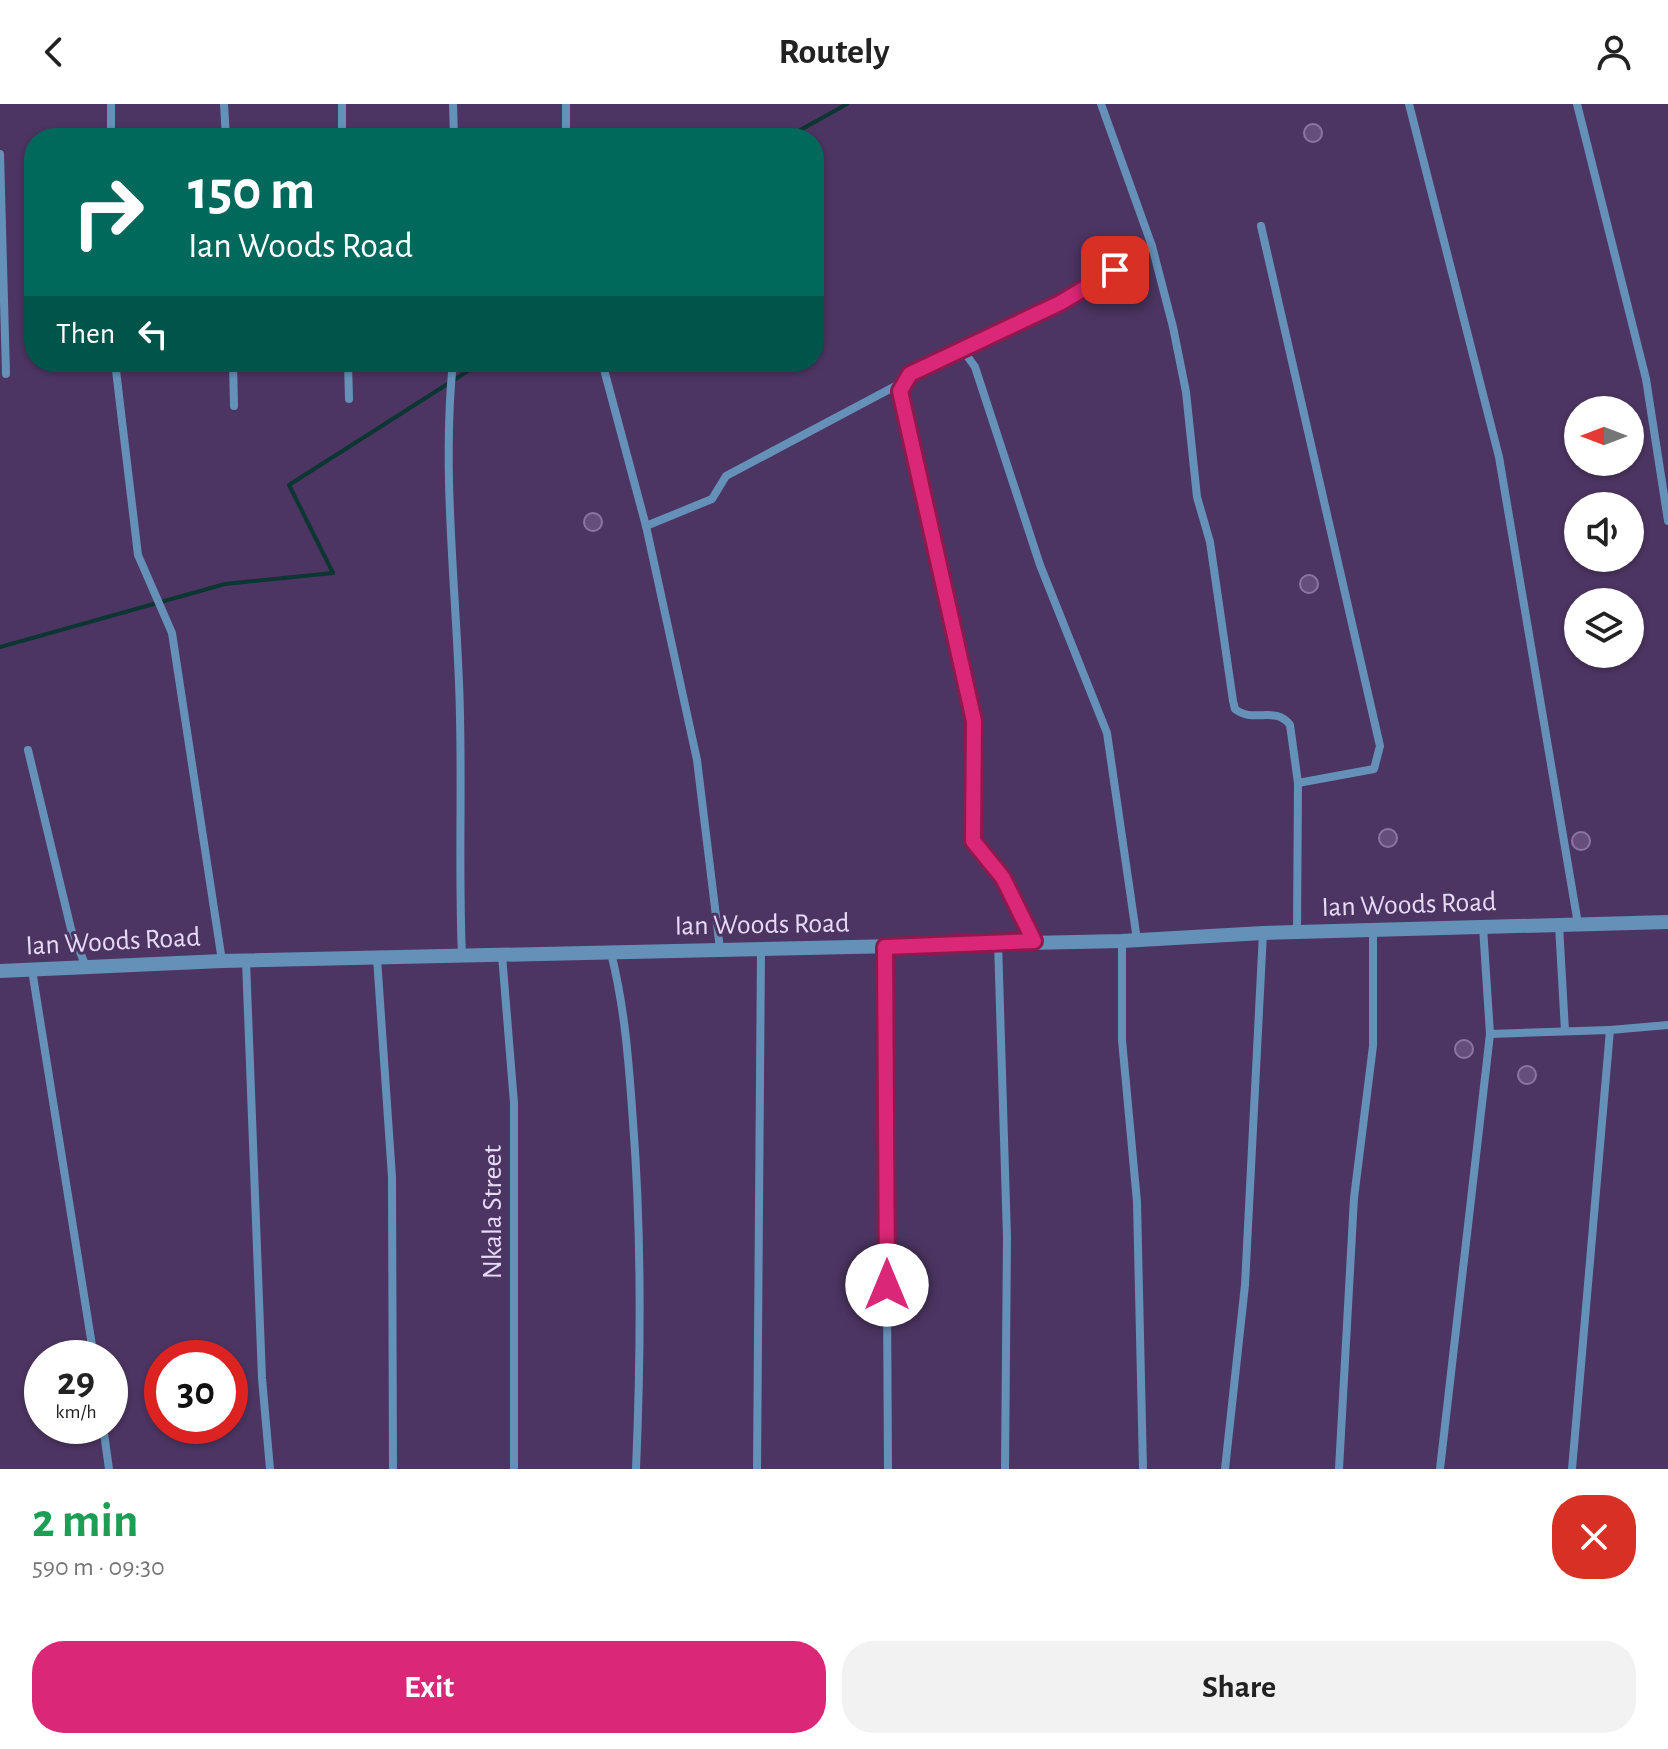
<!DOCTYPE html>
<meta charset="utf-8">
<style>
body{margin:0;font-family:"Alegreya Sans",sans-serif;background:#f2f2f2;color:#222;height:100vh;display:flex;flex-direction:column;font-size:30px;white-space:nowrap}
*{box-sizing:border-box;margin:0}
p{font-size:26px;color:#767676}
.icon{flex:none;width:44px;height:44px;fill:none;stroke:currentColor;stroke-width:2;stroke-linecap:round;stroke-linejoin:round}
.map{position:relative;height:1365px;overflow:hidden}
.details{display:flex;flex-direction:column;background:#fff;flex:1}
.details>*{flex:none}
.top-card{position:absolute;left:24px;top:24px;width:800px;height:244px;border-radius:32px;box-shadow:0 2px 6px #0004;background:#00695c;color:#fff;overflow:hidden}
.needle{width:52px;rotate:270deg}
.buttons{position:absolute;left:1564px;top:292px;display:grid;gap:16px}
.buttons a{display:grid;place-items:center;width:80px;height:80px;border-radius:50%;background:#fff;box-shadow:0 2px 6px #0004;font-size:40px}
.speed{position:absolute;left:24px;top:1236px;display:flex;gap:16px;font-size:40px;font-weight:700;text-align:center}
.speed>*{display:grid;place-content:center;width:104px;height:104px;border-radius:50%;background:#fff;box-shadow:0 2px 6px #0004;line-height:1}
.speed small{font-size:20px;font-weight:400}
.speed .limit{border:12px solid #d22;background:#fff;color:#111}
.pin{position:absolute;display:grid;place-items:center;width:68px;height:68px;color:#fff;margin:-34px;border-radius:16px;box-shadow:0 4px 12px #0006}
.me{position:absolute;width:88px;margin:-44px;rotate:0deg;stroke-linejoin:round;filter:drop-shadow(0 0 6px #0008)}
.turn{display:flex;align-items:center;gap:28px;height:168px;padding:0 32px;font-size:36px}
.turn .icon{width:104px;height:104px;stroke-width:2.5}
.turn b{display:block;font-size:56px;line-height:68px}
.then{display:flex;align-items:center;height:76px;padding:0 32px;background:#0003;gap:16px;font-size:30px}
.round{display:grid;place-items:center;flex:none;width:84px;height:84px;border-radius:32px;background:#f2f2f2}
.headline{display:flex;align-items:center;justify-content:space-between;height:136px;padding:0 32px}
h1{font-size:48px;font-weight:700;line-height:60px;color:#1e9e55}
.action{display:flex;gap:16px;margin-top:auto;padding:16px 32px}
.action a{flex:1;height:92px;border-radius:32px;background:#db2777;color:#fff;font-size:32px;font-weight:700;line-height:92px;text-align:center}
.action a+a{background:#f2f2f2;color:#222}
header{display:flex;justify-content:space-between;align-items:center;height:104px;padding:0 32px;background:#fff;font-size:36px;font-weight:700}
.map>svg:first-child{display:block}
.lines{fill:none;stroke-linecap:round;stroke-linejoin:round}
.stream{stroke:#0c3632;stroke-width:4}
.building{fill:#664e7c;stroke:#8d74a5;stroke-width:2}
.minor{stroke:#6591b9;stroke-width:8}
.tertiary{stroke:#6591b9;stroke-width:14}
.route-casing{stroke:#8e194d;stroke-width:20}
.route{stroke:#db2777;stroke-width:14}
.labels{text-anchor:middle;stroke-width:6;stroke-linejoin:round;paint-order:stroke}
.street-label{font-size:28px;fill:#e7daf5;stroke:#4c3562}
</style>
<header><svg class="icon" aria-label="back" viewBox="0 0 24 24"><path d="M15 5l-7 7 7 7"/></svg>Routely<svg class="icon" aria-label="person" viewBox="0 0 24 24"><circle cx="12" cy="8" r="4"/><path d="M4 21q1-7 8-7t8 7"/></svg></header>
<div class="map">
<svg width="1668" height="1365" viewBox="0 0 1668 1365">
<rect width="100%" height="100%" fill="#4c3562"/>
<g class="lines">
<g class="stream">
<polyline points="786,34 847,0"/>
<polyline points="0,543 225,480 333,469 289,381 482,258"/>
</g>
</g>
<g class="building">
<circle cx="1313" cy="29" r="9"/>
<circle cx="593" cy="418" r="9"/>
<circle cx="1309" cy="480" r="9"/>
<circle cx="1388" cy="734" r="9"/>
<circle cx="1581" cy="737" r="9"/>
<circle cx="1464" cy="945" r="9"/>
<circle cx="1527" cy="971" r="9"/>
</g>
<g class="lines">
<g class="minor">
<polyline points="111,0 111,34"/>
<polyline points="224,0 226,34"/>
<polyline points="342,0 342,34"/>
<polyline points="453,0 454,34"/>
<polyline points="566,0 566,30"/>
<path d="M1101,0L1152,142L1173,223L1186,288L1197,393L1210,438L1233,597L1235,605C1253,620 1275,601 1290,621L1298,679"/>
<polyline points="1409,0 1499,353 1578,820"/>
<polyline points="1577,0 1646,275 1668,417"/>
<polyline points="0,50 6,270"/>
<polyline points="1261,122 1380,642 1374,665 1298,679 1297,828"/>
<polyline points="963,246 1060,199 1152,142"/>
<polyline points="115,258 138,451 172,529 222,857"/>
<polyline points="233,258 234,302"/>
<polyline points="348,258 349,295"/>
<path d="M453,258C442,363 455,474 459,579C463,670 458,761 462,852"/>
<polyline points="602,258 646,422 697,656 720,845"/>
<polyline points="646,422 712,395 726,372 903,278"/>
<polyline points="28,646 71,825 86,863"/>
<polyline points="1559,821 1565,927"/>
<path d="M1034,837L1003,774L973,737L974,617L899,295C901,264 939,258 963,246L975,263L1040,461L1107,629L1137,836"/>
<polyline points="1122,837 1122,936 1137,1098 1143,1365"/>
<polyline points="998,838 1007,1133 1005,1365"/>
<polyline points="885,843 888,1365"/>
<path d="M611,849C625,904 629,961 633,1018C642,1134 641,1249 636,1365"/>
<polyline points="502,851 514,999 514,1365"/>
<polyline points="377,854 392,1073 393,1365"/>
<polyline points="246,857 262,1274 270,1365"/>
<polyline points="32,866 94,1254"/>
<polyline points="1610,926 1668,921"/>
<polyline points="1490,930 1610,926 1572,1365"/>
<polyline points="103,1322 109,1365"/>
<polyline points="757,1365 761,845"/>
<polyline points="1225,1365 1245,1181 1263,829"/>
<polyline points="1339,1365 1354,1094 1373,942 1373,825"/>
<polyline points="1440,1365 1490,930 1483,823"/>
</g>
<polyline class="tertiary" points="0,867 222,857 1122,837 1263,829 1668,818"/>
</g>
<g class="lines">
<defs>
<polyline id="route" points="887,1181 885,843 1034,837 1003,774 973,737 974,617 900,287 910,270 1060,199 1115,166"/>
</defs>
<use href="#route" class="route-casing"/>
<use href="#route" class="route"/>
</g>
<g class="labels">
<g class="street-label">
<text transform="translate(1409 799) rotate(-2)" y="10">Ian Woods Road</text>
<text transform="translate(762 819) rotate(-1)" y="10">Ian Woods Road</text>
<text transform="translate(113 836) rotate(-3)" y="10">Ian Woods Road</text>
<text transform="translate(491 1108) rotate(-90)" y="10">Nkala Street</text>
</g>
</g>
</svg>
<div class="buttons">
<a><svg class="needle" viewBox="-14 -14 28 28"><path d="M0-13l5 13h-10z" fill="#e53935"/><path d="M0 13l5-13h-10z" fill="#767676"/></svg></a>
<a><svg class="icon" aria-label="sound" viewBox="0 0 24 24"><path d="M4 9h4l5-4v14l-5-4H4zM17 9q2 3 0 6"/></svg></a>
<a><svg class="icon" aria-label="layers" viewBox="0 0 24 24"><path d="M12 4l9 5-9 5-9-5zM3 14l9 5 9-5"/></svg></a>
</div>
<div class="speed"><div>29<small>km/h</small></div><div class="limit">30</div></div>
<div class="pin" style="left:1115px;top:166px;background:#d93025"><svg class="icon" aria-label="arrive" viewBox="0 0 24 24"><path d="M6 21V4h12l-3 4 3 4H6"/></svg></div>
<svg class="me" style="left:887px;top:1181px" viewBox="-20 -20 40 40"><circle r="19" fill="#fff"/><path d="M0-13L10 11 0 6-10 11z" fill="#db2777"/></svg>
<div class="top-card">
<div class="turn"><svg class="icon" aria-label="right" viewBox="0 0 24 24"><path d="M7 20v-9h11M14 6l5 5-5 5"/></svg><div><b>150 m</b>Ian Woods Road</div></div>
<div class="then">Then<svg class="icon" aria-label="left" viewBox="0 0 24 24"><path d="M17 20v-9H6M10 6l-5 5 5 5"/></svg></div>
</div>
</div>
<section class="details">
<div class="headline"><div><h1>2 min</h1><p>590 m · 09:30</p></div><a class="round" style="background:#d93025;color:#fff"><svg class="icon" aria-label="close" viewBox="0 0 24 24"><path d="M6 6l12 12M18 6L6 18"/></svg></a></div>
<div class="action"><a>Exit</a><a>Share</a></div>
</section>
